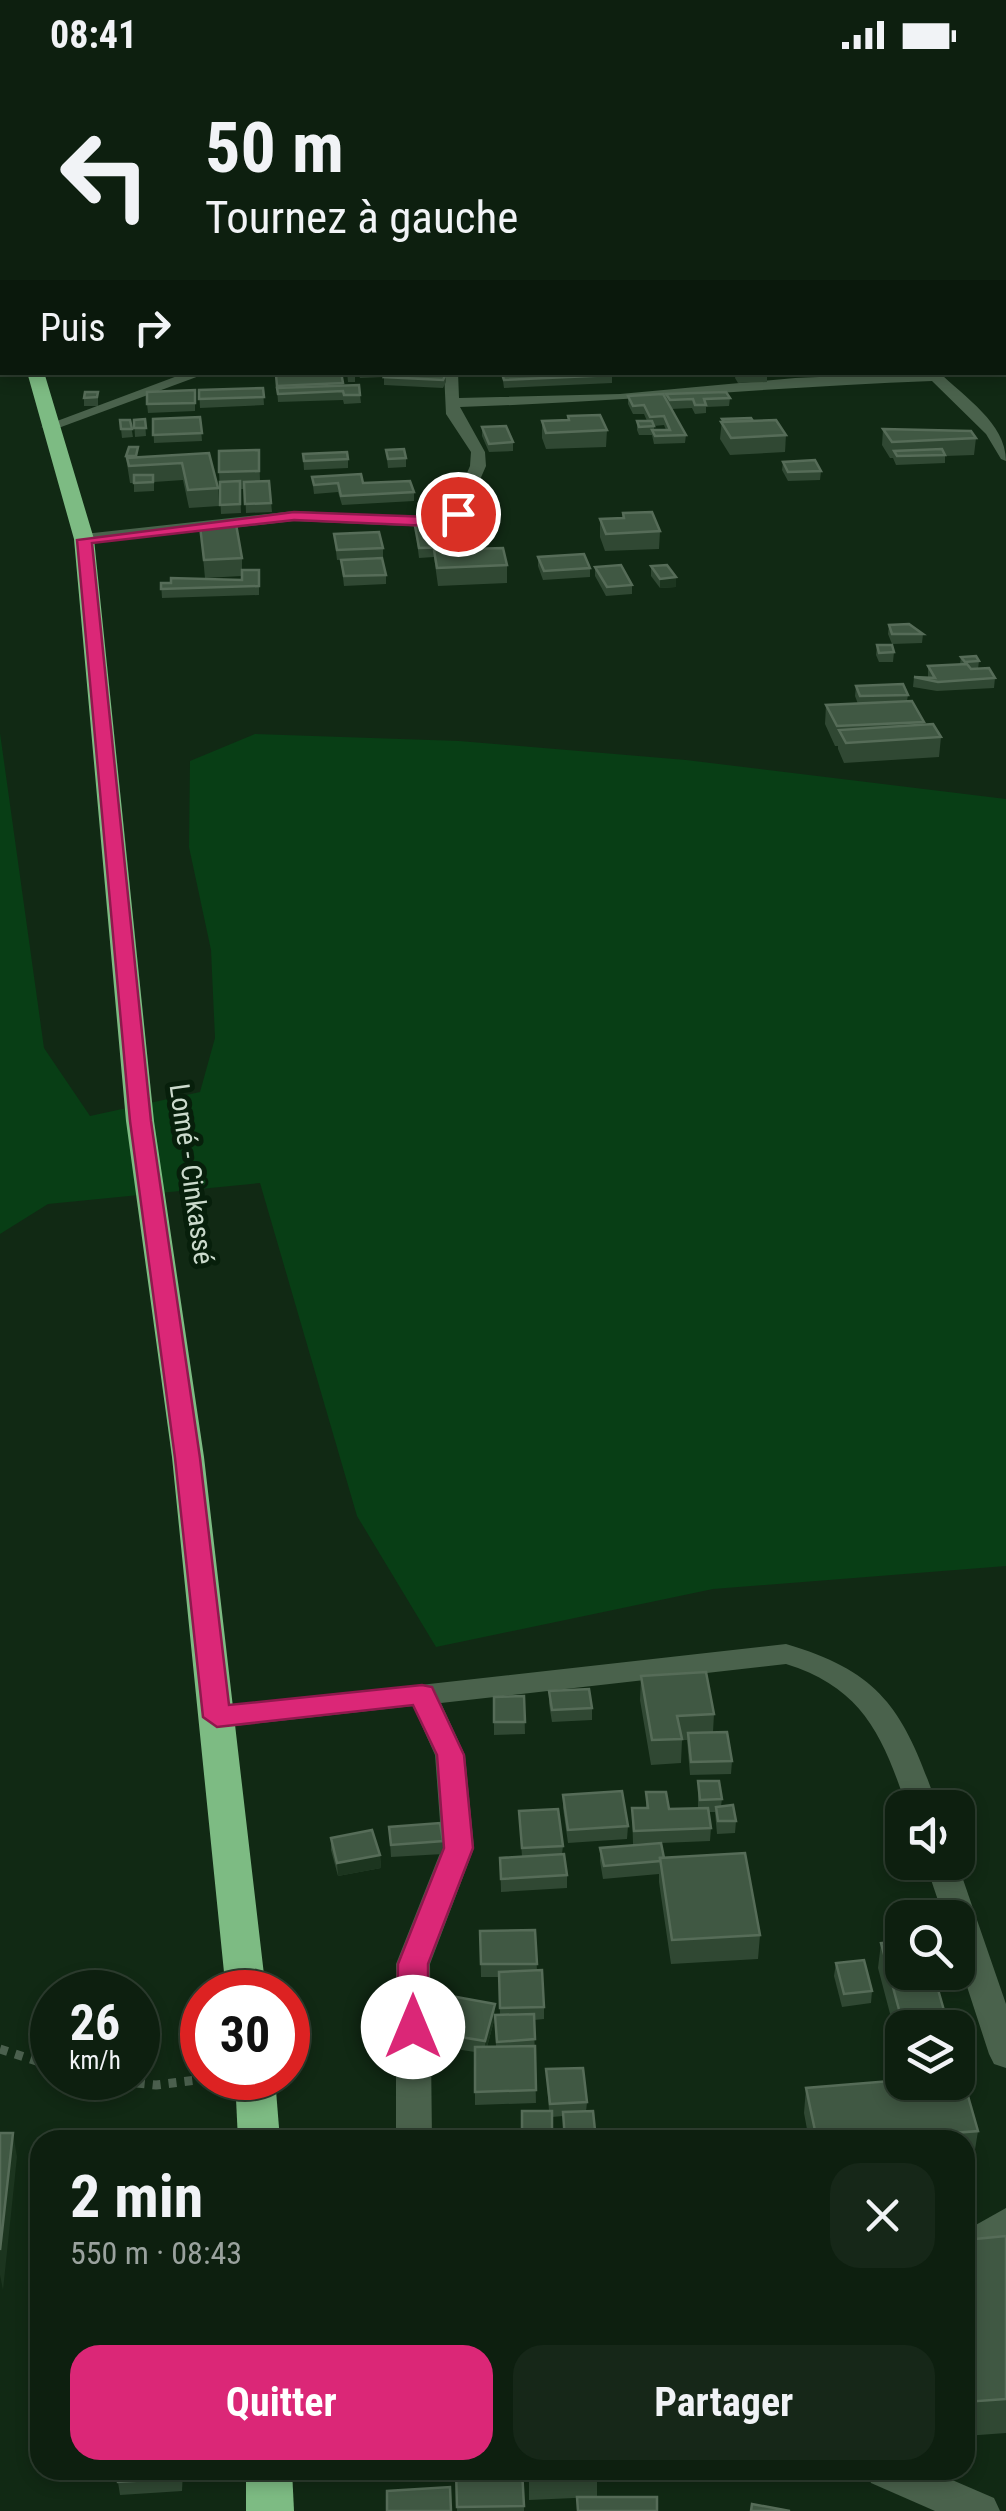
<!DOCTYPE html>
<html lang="fr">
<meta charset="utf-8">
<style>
body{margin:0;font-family:"Roboto Condensed",sans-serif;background:#162718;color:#f1f3f6;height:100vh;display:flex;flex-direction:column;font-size:38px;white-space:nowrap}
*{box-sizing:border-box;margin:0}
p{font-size:32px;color:#9aa29e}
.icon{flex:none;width:55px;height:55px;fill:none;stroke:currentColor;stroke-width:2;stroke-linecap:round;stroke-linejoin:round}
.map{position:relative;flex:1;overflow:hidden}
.drawer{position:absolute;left:30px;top:2060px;width:945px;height:350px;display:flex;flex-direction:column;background:#0d1f0f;border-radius:30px;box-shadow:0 5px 15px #0003,0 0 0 2px #2d3d2f}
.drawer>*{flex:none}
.guide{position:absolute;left:0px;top:0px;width:1008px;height:305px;box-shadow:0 5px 15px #0003,0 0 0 2px #2d3d2f;background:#0d1f0f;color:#f1f3f6;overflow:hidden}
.controls{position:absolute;left:885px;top:1720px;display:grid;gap:20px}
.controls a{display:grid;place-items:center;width:90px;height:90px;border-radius:20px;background:#0d1f0f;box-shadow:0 5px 15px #0003,0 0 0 2px #2d3d2f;font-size:50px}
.speed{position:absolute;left:30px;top:1900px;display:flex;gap:20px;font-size:50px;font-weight:700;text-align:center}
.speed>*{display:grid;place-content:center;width:130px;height:130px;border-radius:50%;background:#0d1f0f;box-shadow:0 5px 15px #0003,0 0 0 2px #2d3d2f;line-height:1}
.speed small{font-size:25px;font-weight:400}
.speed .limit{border:15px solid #d22;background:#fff;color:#111}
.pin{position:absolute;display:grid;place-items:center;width:85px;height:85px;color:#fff;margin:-42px;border:5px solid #fff;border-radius:50%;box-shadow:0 2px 10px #0007}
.me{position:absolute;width:110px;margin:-55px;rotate:0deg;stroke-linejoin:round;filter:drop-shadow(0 0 8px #0008)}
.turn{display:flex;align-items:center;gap:35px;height:210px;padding:0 40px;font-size:45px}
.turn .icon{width:130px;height:130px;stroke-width:2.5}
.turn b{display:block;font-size:70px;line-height:85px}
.then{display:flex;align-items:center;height:95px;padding:0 40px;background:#0003;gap:20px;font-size:38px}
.round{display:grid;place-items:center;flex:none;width:105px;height:105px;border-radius:30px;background:#162718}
.overview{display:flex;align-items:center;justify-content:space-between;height:170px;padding:0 40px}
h1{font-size:60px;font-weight:700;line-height:75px}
.primary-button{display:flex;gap:20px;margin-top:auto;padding:20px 40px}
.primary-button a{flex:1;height:115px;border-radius:30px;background:#db2777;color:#fff;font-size:40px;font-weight:700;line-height:115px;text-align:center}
.primary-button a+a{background:#162718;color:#f1f3f6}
.status{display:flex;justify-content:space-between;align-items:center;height:70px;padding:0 50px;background:#0d1f0f;direction:ltr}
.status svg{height:28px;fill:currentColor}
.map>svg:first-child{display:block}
.green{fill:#083e15}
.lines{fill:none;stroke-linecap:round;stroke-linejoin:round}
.path{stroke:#4b604e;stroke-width:9;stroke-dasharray:8 8;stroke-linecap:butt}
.minor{fill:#4a624c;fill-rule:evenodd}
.highway{fill:#7dbb83;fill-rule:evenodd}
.wall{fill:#304833;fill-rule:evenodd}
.shaded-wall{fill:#1c351f}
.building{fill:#405843;stroke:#566c58;stroke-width:2.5}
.route{fill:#db2777;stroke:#8e194d;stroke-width:2.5}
.labels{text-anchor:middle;stroke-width:10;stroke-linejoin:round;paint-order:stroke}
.street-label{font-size:28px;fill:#cbdacc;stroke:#071f0b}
</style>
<div class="status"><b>08:41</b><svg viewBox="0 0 49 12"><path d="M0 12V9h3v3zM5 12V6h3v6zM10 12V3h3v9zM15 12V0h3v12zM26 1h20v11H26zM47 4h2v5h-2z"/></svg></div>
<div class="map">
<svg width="1006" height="2441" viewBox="0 0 1006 2441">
<rect width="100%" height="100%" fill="#112914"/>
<polygon class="green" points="0,663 44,978 90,1046 200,1022 215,968 211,880 189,777 190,691 255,664 459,671 686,690 1006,729 1006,1496 713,1519 436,1577 357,1446 260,1113 48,1134 0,1164"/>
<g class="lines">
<g class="path">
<polyline points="0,1979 52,1996"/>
<polyline points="89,2008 156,2015 212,2008"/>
</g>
<g class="minor">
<rect x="343" y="0" width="10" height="2"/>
<rect x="714" y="0" width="10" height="2"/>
<polygon points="828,0 850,0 851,2 831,2"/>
<rect x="1005" y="26" width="1" height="6"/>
<rect x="0" y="39" width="2" height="6"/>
<polygon points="1006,62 1006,69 1005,69 1005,62"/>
<polygon points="2,177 2,185 0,186 0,178"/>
<rect x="1005" y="215" width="1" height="8"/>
<polygon points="188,302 210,302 53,360 41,357"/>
<path d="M444,302H458L459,328L620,324L795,308L939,302C964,327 1006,353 1006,391L1001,389L986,364L932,311C774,317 618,332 460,337L485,382L486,396L464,446L431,457L294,451L84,474L76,469L84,464L294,441L430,447L451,440L470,396L471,382L446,344Z"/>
<path d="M786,1574C885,1603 905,1644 938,1738H907C883,1666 863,1618 786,1594L441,1633L465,1685L474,1778L430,1894L432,2070H396V1894L442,1778L435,1685L413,1636L217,1658L206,1655L202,1647L206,1639Z"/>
<polygon points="925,1792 957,1792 1006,1934 1006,1998 994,1994 989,1984 958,1889 958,1848 944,1848"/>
<polygon points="1006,2138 1006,2173 965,2196 965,2161"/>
<polygon points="865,2400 929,2400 994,2428 1000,2441 935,2441 871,2413"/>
</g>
<g class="highway">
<polygon points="0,64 2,65 2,92 0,92"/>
<polygon points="27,302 44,302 94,469 154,1051 204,1387 266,1922 226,1922 172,1387 126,1051 74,469"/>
<polygon points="235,2008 275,2008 280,2070 238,2070"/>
<polygon points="246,2400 292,2400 294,2441 246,2441"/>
</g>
</g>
<g class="wall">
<rect x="265" y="0" width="47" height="2"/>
<polygon points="877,0 960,0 908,2 879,2"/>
<polygon points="341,302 343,316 360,325 361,333 344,334 343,330 278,332 276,305"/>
<polygon points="347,302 355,302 355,312 348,312"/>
<polygon points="357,302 446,304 446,312 443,318 384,315 384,307 360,308"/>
<polygon points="736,302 767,302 767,312 738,313 735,308"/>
<polygon points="792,302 809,302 809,306 793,306"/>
<polygon points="502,304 612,305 612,313 504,318"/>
<polygon points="263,318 264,335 200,338 199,320"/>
<polygon points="195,320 195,341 148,343 147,334"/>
<polygon points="98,322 98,336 84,336 84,328"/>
<path d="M666,324L730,328L729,336L706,337V343L695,344L692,338L671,339L686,365L685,373L654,374L652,365H639L637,360V351H647L644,344H633L628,334V326L666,329ZM664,355L666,360H654V356Z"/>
<polygon points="568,346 607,360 606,377 546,379 542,368 542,351 568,350"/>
<polygon points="200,347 202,371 154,373 153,349"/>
<polygon points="145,349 146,366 135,367 134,350"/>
<polygon points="722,349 753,351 786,365 785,382 730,385 720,369"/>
<polygon points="120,350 130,350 133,367 122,368"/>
<polygon points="482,357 513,372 513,381 489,382 482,366"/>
<polygon points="883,359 976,368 974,385 945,386 945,393 896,395 893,388 890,388 882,375"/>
<polygon points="129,377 138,387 209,383 218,418 219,436 189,438 183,410 154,412 154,421 134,422 134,413 130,413 127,394 126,386"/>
<polygon points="259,380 260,411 269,411 272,442 246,443 245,419 240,419 241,443 221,444 219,402"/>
<polygon points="386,380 406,388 406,397 388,398"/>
<polygon points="303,384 348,389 348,398 304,400"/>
<polygon points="783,392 821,401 820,410 788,411 782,400"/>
<polygon points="312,407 363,413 414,422 414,431 342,435 338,422 314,424"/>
<polygon points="623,443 660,461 659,479 605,481 600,467 600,449 622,448"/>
<polygon points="450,454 455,480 507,495 507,513 438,516 434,487 419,488 415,456"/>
<polygon points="200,456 242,488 242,500 259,500 259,525 162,528 161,513 242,510 242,506 205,508"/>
<polygon points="334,464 383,478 383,487 337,490"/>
<polygon points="538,487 590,498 590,507 543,510 538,496"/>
<polygon points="341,490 386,505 386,514 344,516"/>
<polygon points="651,496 676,517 660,518 651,506"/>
<polygon points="595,497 632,515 632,524 606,526 595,506"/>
<polygon points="889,555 923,564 922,573 892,574 888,564"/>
<polygon points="877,575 894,582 893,592 879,592 876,585"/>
<polygon points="961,587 979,591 978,599 995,608 994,618 937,621 913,617 914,607 928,607 928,596 960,594"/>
<polygon points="856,616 908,625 907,631 924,652 923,655 941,667 939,687 844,693 838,679 838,676 835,676 825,654 826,635 858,634 855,626"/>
<polygon points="641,1606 714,1644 713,1662 732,1691 731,1704 690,1705 687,1670 682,1670 681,1693 651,1695 640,1630"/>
<polygon points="549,1621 592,1638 592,1650 552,1652 549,1634"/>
<polygon points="524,1626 525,1664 494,1665 494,1627"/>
<polygon points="698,1711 722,1729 721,1736 736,1751 735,1763 717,1764 715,1742 708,1742 711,1758 710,1771 661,1773 664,1788 760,1865 758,1889 671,1894 659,1812 659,1804 603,1809 600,1791 600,1778 657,1773 633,1774 632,1738 646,1738 646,1722 669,1739 698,1738"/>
<polygon points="563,1725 628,1756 627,1769 568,1773 563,1738"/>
<polygon points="519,1741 563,1776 562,1784 567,1805 567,1818 501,1822 500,1788 522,1787"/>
<polygon points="389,1757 443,1771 443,1784 391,1787"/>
<polygon points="331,1768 380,1785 381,1798 338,1806 331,1780"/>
<path d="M535,1860L537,1901L544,1937V1949L534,1950L536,2033L475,2035V1982L442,1977V1964L495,1934V1945H500L499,1907H481L480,1861ZM495,1947L496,1977H487Z"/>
<polygon points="881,1873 949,1958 902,1958 902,1989 878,1898"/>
<polygon points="836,1893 872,1921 871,1933 842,1937 834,1906"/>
<polygon points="958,1988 960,1997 958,2006 978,2061 974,2086 965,2087 965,2070 809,2070 804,2043 806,2018 958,2012"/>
<polygon points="546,1999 587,2032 586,2042 596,2070 564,2070 563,2046 552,2047 552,2070 522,2070 522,2041 549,2041"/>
<polygon points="1006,2166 1006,2363 965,2366 965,2170"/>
<polygon points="183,2400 182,2421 120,2425 118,2412"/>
<polygon points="456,2400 524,2436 524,2441 457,2441"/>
<polygon points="529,2400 597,2400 597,2427 529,2430"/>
</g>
<g class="shaded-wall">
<polygon points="676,507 676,517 660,518 660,509"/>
<polygon points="380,1785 381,1798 338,1806 337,1793"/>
<polygon points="495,1934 495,1947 485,1984 485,1971"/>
<polygon points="13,2063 17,2087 3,2220 0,2205 0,2180"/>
</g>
<g class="building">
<polygon points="575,0 595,0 597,2 577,2"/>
<polygon points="609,0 645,0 648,2 612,2"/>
<polygon points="341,302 343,313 277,316 276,305"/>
<polygon points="387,302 420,302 446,304 443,310 384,307"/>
<polygon points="526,302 611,302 612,305 504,310 502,304"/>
<polygon points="738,302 767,302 768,303 739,305"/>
<polygon points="359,315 360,325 344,325 343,321 278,324 277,318"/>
<polygon points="263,318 264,327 199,329 199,320"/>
<polygon points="195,320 195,333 147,334 147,322"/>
<polygon points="85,322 98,322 97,327 84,328"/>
<polygon points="726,322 730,328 704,329 706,335 695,335 693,329 670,330 666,324"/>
<polygon points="663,324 686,365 655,366 652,360 670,360 664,346 650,347 644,335 633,336 628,326"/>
<polygon points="600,345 607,360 546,363 542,351 569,350 568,346"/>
<polygon points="200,347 202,363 153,365 153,349"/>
<polygon points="751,348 753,351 724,352 722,349"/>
<polygon points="145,349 146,358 134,358 134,350"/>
<polygon points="120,350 130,350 132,359 121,359"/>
<polygon points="776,350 786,365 731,368 721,352"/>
<polygon points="637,351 652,351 654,356 639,357"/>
<polygon points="506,356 513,372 489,374 482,357"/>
<polygon points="883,359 971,361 976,368 892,372"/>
<polygon points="129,377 138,377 136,386 126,386"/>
<polygon points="404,379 406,388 388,389 386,380"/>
<polygon points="942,379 945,385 897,386 894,381"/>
<polygon points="259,380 259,401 219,402 219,381"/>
<polygon points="347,382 348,389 304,391 303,384"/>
<polygon points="209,383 218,418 188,420 182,393 129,396 127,388"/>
<polygon points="815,390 821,401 788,402 783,392"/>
<polygon points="361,404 363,413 410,411 414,422 341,426 338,413 314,415 312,407"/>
<polygon points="134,405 153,405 153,412 134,413"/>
<polygon points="240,411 240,434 220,435 220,412"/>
<polygon points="269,411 271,433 245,434 244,412"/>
<polygon points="652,442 660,461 606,464 600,449 624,448 623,443"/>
<polygon points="236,454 242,488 204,490 200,456"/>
<polygon points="450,454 455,477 419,478 415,456"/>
<polygon points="379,462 383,478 337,480 334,464"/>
<polygon points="503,478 507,495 437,498 434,480"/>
<polygon points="584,484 590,498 544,501 538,487"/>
<polygon points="382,488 386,505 344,506 341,490"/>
<polygon points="621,495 632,515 607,517 595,497"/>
<polygon points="667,495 676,507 660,509 651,496"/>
<polygon points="242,500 259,500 259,516 161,519 161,513 171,513 171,508 242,510"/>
<polygon points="909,554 923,564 892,564 889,555"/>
<polygon points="877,575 892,575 894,582 879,583"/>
<polygon points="976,586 979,591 965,592 961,587"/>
<polygon points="967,594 971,599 989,598 995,608 938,612 914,607 935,608 928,596"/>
<polygon points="903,614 908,625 860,626 856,616"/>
<polygon points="912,631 924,652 837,656 826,635"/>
<polygon points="933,654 941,667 846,673 839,660"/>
<polygon points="706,1602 714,1644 677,1646 682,1669 652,1670 641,1606"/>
<polygon points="589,1619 592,1638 552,1640 549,1621"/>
<polygon points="524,1626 525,1652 494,1652 494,1627"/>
<polygon points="727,1662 732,1691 691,1692 688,1663"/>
<polygon points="698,1711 719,1711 722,1729 700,1730"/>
<polygon points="622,1721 628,1756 568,1760 563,1725"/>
<polygon points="646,1722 666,1722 669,1739 708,1738 711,1758 634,1761 632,1738 648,1738"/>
<polygon points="733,1735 736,1751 718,1751 716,1737"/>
<polygon points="558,1739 563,1776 522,1778 519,1741"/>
<polygon points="440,1753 443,1771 391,1775 389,1757"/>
<polygon points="372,1760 380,1785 337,1793 331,1768"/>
<polygon points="661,1773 664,1788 660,1788 660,1791 604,1796 600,1778"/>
<polygon points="745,1783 760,1865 672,1870 660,1788"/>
<polygon points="564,1784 567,1805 501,1809 500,1788"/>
<polygon points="535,1860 537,1894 481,1894 480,1861"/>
<polygon points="902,1871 902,1902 933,1902 949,1958 904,1958 881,1873"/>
<polygon points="864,1890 872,1921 844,1924 836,1893"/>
<polygon points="542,1900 544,1937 500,1938 499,1902"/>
<polygon points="451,1926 495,1934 485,1971 442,1964"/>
<polygon points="534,1944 535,1969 497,1972 495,1945"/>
<polygon points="535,1976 536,2020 475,2022 475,1977"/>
<polygon points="583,1998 587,2032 550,2034 546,1999"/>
<polygon points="962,2005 978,2061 864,2070 817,2070 806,2018 902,2010 902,2012 958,2012 958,2006"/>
<rect x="522" y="2041" width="30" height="27"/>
<polygon points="593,2041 596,2070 565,2070 563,2042"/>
<polygon points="0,2063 13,2063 0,2180"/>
<polygon points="1006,2166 1006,2329 965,2332 965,2170"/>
<polygon points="118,2400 181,2400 181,2408 118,2412"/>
<polygon points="456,2400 522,2400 524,2436 457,2437"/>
<polygon points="529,2400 597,2400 598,2405 529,2406"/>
<polygon points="450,2417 451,2441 387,2441 387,2421"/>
<polygon points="577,2427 657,2427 657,2441 578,2441"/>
<polygon points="752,2434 790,2441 751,2441"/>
</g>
<polygon class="route" points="458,439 463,447 431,456 294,450 92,473 151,1051 200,1388 229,1635 422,1615 432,1617 464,1685 473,1778 428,1894 428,1957 424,1966 413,1970 402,1966 397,1957 398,1894 444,1778 437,1685 413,1635 217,1657 203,1647 175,1388 130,1051 77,470 294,442 431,447"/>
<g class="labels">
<g class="street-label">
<text transform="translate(192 1104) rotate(82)" y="10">Lomé - Cinkassé</text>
</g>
</g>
</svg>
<div class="controls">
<a><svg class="icon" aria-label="sound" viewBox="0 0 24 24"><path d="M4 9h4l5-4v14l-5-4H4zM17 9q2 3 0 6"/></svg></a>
<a><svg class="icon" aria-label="search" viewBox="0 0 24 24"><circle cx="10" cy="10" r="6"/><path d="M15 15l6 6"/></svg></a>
<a><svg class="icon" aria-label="layers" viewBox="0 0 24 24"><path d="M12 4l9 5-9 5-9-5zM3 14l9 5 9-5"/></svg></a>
</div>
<div class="speed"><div>26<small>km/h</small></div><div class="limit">30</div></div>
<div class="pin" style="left:458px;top:444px;background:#d93025"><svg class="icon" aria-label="arrive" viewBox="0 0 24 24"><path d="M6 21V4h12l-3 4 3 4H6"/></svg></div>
<svg class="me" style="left:413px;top:1957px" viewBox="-20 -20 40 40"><circle r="19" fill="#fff"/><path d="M0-13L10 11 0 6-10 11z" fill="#db2777"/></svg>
<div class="guide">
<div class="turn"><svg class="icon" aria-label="left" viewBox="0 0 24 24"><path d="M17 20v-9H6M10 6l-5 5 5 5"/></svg><div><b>50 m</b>Tournez à gauche</div></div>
<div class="then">Puis<svg class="icon" aria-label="right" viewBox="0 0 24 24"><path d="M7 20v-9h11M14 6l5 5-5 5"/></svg></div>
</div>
<section class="drawer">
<div class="overview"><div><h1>2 min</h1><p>550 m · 08:43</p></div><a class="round"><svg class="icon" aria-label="close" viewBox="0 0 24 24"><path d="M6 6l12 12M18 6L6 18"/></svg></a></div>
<div class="primary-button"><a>Quitter</a><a>Partager</a></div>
</section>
</div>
